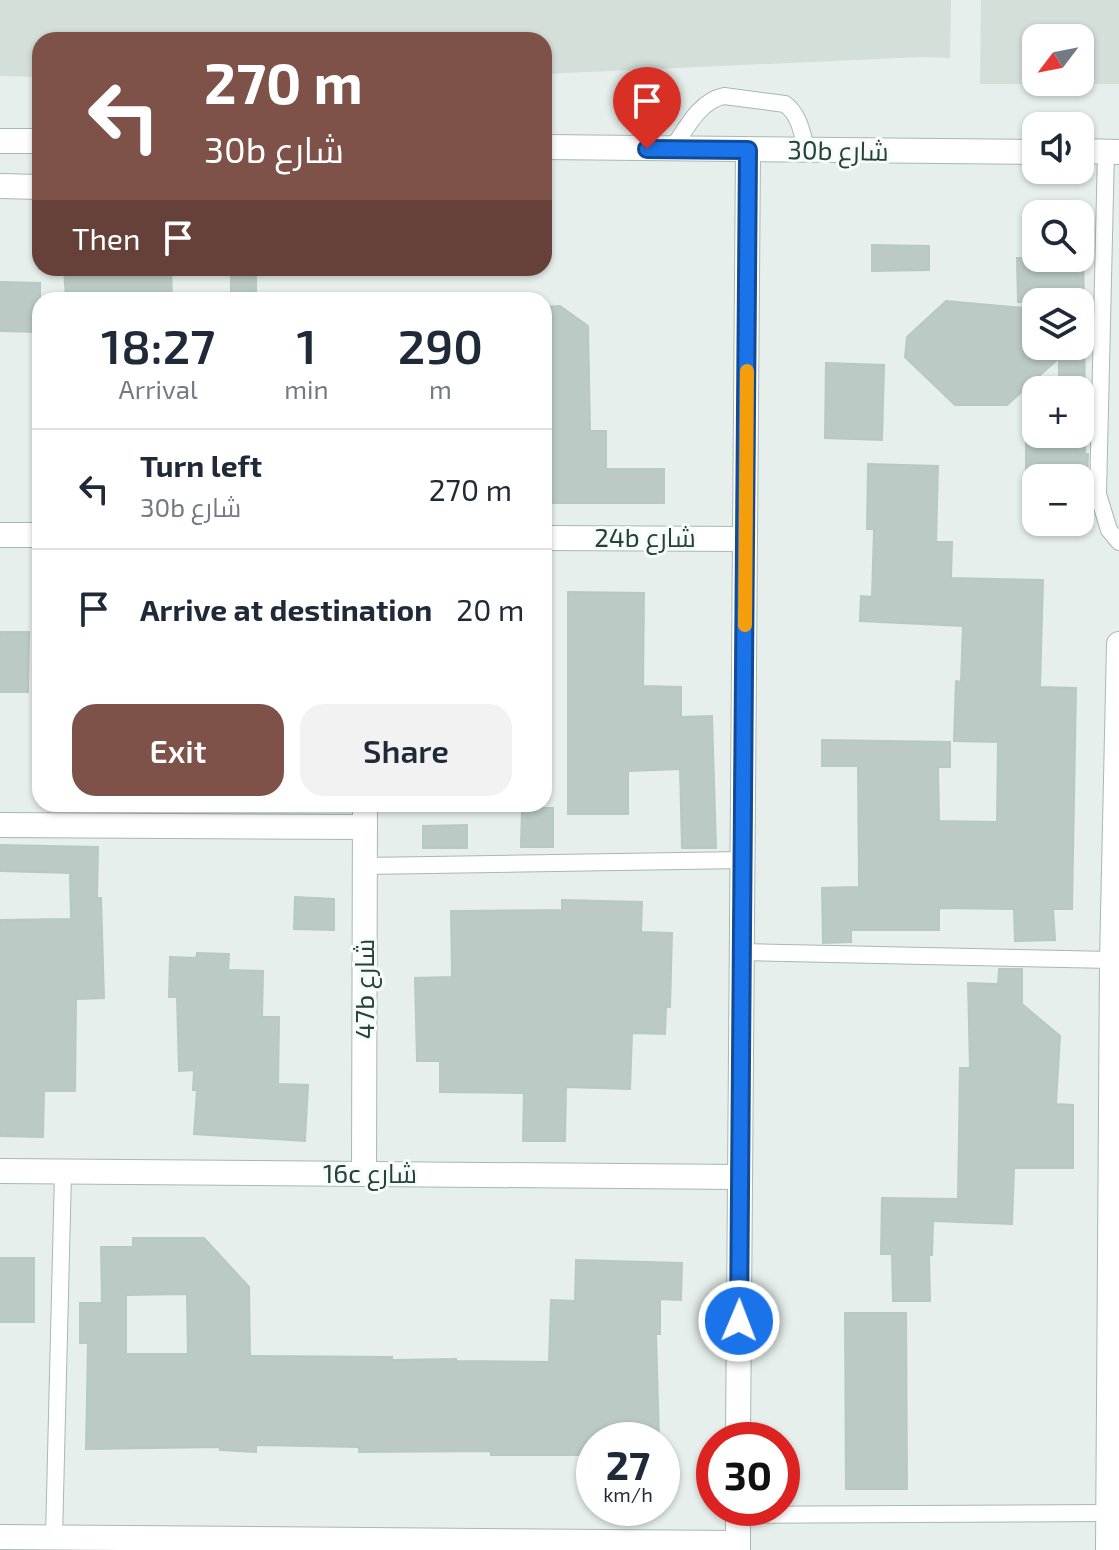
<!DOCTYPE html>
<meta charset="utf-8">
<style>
body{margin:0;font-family:"Exo 2",Cairo,sans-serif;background:#f2f2f3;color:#1f2937;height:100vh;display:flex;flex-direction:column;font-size:30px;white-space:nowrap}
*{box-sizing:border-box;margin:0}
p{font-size:26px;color:#747a83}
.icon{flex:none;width:44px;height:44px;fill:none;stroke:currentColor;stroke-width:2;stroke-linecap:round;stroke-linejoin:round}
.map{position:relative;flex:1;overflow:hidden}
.sheet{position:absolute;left:32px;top:292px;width:520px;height:520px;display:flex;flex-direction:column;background:#fff;border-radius:24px;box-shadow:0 2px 6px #0004}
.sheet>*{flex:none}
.banner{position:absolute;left:32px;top:32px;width:520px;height:244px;border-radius:24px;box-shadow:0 2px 6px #0004;background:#7f5249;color:#fff;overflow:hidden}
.needle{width:52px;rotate:238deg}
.buttons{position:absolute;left:1022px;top:24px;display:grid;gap:16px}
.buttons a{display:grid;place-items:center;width:72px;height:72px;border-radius:16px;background:#fff;box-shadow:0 2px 6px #0004;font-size:40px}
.speed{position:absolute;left:576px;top:1422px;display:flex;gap:16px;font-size:40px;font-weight:700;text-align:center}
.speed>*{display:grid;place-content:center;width:104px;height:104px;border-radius:50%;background:#fff;box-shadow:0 2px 6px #0004;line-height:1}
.speed small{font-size:20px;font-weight:400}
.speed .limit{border:12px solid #d22;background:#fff;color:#111}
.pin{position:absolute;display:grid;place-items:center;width:68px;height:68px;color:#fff;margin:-82px -34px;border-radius:50% 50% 50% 0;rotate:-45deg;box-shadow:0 0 8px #0007}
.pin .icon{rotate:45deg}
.me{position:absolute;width:88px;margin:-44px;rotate:1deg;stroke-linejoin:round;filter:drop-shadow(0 0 6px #0008)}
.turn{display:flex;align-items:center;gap:28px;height:168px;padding:0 40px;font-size:36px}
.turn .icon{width:104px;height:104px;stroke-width:2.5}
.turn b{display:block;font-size:56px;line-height:68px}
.then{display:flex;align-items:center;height:76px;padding:0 40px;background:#0003;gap:16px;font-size:30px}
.eta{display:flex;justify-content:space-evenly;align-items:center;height:136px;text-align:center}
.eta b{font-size:48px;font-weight:600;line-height:56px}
.button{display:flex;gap:16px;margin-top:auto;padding:16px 40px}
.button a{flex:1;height:92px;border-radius:24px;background:#7f5249;color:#fff;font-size:32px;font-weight:600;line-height:92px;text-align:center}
.button a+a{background:#f2f2f3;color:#1f2937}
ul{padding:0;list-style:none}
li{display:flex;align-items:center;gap:24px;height:120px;padding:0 40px;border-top:2px solid #e0e1e3}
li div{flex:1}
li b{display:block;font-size:30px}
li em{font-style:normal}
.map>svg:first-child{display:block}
.built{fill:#d4dfda;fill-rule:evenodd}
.building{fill:#bbcac4;stroke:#b8c9c2;stroke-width:2;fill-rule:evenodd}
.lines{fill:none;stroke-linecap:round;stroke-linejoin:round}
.lane-casing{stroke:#a8b8b2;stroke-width:18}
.street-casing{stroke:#a8b8b2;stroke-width:26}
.lane{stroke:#fff;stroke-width:16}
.street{stroke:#fff;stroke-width:24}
.route-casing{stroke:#114b97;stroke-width:20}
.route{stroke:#1a73e8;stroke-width:14}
.slow{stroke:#f59e0b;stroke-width:14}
.labels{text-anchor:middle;stroke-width:6;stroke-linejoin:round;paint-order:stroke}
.street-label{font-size:26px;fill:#24423a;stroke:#f7fbf9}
</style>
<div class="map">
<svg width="1119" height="1550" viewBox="0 0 1119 1550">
<rect width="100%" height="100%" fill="#e6efeb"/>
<g class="built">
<polygon points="0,0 951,0 950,58 922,57 544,74 544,40 40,40 40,77 0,76"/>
<path d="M981,0H1119V84H980ZM1036,38H1080V82H1036Z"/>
</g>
<g class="building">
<polygon points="872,245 929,246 929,270 872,271"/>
<polygon points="1017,258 1083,258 1084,302 1018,302"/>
<polygon points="64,268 92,268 92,270 171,268 172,300 66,300"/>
<rect x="231" y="268" width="25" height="32"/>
<polygon points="0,282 40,283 40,332 0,331"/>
<polygon points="946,301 1036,309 1036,346 1084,346 1085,390 1059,390 1059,358 1007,405 955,405 905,357 907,337"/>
<polygon points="560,306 588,326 590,431 606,431 606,469 664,469 664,503 544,503 544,469 551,469 551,425 544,425 544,307"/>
<polygon points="826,363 884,365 882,440 825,438"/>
<polygon points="1026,434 1085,434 1085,454 1088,454 1087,476 1055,475 1055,478 1026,478"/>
<polygon points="868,464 938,466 936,542 952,542 951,578 1043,580 1040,687 1076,688 1072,909 1053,909 1055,940 1015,941 1014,909 939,908 939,930 851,930 851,942 823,943 822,888 859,887 858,766 822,766 822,740 950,742 950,767 938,767 939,821 997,822 998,742 954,741 956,681 961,682 963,626 860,621 861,596 872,597 874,529 867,529"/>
<polygon points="568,592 644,593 643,686 681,687 681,717 712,716 716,848 682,848 680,769 628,771 628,814 568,814"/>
<polygon points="0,632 29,632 28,692 0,692"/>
<polygon points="522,808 553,808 553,847 521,847"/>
<polygon points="467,825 467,848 423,848 423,826"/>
<polygon points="0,845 98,847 97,898 101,898 104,998 76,999 75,1091 44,1091 43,1137 0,1136 0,920 71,919 70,873 0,871"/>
<polygon points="295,897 334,899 334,930 294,929"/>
<polygon points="562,900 642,902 641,932 672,933 670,1007 666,1007 665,1034 632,1033 630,1089 566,1087 565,1141 523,1141 524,1093 440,1092 440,1061 417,1061 415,978 452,977 451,911 562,910"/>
<polygon points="197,953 229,954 228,970 263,971 262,1017 279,1017 278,1084 308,1085 305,1141 194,1134 197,1090 193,1090 194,1070 179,1071 177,997 169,997 170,957 196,958"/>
<polygon points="999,969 1022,969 1022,1004 1060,1036 1056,1104 1073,1105 1073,1168 1014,1168 1012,1224 933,1221 932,1255 929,1255 930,1301 893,1301 892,1254 881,1254 882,1198 958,1199 960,1068 970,1068 968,983 998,984"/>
<path d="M133,1238H204L249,1287L250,1356L392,1357V1360L456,1359V1361L549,1362L551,1300L575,1301L576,1260L682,1263L681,1300L660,1299V1334H656L659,1440H594V1455H491V1451L359,1452V1447L256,1445V1452L220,1450V1447L86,1449L88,1343H80V1303H102L101,1247H133ZM187,1294L188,1354H126V1295Z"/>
<rect x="0" y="1258" width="34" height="64"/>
<polygon points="845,1313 906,1313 907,1489 846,1489"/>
</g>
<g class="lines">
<defs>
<g id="lane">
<path d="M672,149C686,129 699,101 724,96L785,104C800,115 802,134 807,151"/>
<polyline points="1106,151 1098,494 1109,530 1119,542"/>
<polyline points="365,866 743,860"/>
<polyline points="742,952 1112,960"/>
<polyline points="737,1515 1108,1513"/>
<polyline points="54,1537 63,1172"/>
</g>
<g id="street">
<polyline points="0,141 40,141"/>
<polyline points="544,147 1036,152"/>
<polyline points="1080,151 1119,152"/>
<polyline points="0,186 40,187"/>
<polyline points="0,535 40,535"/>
<polyline points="544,538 745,539"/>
<polyline points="0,825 365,827"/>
<polyline points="0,1171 740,1177"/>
<polyline points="364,1174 365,804"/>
<polyline points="738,1440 748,150"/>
<polyline points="738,1508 738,1550"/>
<polyline points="0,1537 738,1543"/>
<polyline points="1108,1550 1112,960 1119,644"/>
</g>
</defs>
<use href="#lane" class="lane-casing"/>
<use href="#street" class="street-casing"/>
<use href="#lane" class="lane"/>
<use href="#street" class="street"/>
</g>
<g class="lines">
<defs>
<polyline id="route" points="647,149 748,150 739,1321"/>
</defs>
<use href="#route" class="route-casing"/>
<use href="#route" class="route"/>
<polyline class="slow" points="745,625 747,371"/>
</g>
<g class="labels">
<g class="street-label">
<text transform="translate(838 151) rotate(1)" y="9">30b شارع</text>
<text x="645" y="547">24b شارع</text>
<text transform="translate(365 989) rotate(-90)" y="9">47b شارع</text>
<text x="370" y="1183">16c شارع</text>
</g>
</g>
</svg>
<div class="buttons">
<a><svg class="needle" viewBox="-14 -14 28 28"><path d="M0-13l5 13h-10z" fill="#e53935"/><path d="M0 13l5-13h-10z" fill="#747a83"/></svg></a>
<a><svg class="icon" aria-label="sound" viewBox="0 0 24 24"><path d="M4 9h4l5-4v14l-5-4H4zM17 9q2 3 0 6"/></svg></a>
<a><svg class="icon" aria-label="search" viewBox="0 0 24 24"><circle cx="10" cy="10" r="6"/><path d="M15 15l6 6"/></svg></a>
<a><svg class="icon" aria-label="layers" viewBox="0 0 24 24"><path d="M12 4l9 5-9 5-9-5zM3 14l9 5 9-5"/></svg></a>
<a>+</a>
<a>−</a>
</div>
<div class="speed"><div>27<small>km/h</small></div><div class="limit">30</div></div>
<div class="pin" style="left:647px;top:149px;background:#d93025"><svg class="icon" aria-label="arrive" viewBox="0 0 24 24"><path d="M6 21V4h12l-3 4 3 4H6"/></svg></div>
<svg class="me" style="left:739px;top:1321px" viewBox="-20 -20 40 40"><circle r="17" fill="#1a73e8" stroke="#fff" stroke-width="3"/><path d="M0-11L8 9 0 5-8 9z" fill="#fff"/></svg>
<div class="banner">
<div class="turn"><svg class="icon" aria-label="left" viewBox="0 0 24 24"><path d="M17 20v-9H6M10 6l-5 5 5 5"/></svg><div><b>270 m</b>30b شارع</div></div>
<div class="then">Then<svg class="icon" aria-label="arrive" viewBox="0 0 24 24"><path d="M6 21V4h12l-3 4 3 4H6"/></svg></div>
</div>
<section class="sheet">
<div class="eta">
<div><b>18:27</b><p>Arrival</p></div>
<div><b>1</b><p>min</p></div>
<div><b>290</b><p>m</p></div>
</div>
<ul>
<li><svg class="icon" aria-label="left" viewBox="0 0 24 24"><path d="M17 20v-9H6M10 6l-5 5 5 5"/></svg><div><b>Turn left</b><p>30b شارع</p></div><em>270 m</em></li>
<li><svg class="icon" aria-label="arrive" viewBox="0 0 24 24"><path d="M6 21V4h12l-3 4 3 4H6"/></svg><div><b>Arrive at destination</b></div><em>20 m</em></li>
</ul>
<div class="button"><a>Exit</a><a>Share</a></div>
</section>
</div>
